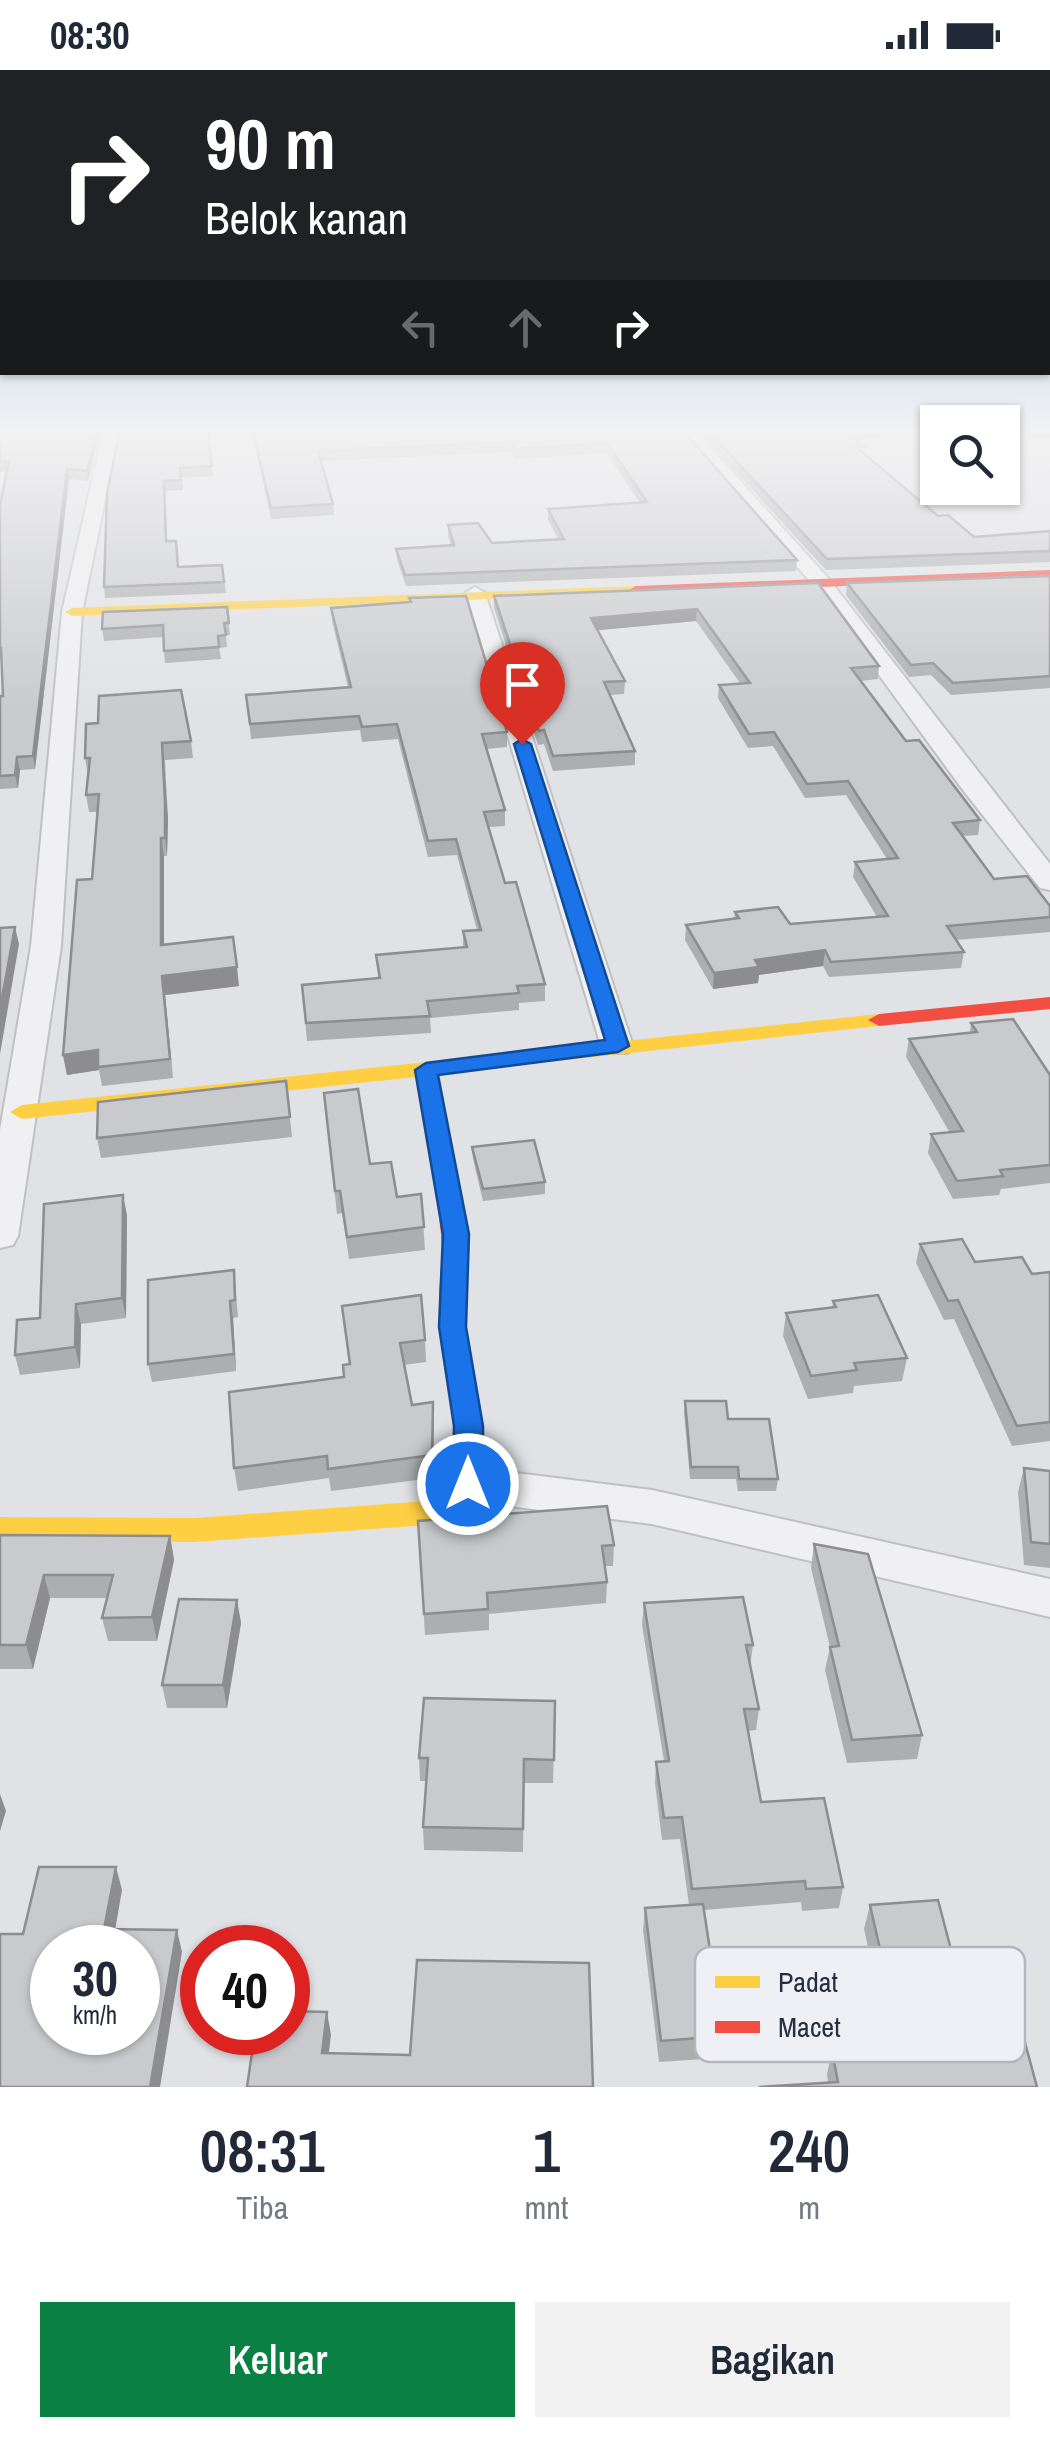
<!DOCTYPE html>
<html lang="id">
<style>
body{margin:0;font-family:"Archivo Narrow",sans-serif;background:#f2f2f3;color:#1f2937;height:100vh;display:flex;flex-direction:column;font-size:38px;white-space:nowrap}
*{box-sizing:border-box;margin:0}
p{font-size:32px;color:#747a83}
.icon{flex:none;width:55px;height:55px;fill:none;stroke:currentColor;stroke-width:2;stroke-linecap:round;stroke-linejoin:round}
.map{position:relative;height:2017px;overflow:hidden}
.side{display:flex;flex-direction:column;background:#fff;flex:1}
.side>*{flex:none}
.guide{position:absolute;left:0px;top:0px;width:1050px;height:305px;box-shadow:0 2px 8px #0004;background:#202124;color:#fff;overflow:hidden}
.tools{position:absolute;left:920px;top:335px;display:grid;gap:20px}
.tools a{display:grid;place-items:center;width:100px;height:100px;border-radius:0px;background:#fff;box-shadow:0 2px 8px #0004;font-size:50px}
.speed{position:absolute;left:30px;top:1855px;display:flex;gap:20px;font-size:50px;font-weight:700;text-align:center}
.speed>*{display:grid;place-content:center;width:130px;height:130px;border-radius:50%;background:#fff;box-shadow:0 2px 8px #0004;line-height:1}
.speed small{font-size:25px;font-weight:400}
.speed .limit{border:15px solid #d22;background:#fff;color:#111}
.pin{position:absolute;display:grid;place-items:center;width:85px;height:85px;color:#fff;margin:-102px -42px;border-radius:50% 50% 50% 0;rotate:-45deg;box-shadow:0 0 10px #0007}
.pin .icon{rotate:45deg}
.me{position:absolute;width:110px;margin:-55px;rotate:0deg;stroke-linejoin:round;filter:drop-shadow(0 0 8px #0008)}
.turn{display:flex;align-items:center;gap:35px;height:210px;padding:0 40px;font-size:45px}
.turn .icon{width:130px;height:130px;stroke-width:2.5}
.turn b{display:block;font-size:70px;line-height:85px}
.lanes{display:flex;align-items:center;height:95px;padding:0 40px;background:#0003;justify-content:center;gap:50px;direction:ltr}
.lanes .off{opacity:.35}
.eta{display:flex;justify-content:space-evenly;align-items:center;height:170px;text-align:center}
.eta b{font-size:60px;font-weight:600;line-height:70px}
.action{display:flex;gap:20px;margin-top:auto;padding:20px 40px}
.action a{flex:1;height:115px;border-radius:0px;background:#0b8043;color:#fff;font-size:40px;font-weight:600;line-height:115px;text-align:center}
.action a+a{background:#f2f2f3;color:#1f2937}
.status{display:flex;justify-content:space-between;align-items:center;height:70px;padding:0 50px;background:#fff;direction:ltr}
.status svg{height:28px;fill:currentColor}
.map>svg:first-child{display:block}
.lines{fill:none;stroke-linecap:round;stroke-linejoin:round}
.street-casing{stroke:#bfc0c3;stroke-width:4}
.street{fill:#f0f0f2;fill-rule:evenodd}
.slow{fill:#ffcf43;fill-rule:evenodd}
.jam{fill:#f24e42;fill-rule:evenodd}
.wall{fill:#adaeb0}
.shaded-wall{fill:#8d8d90}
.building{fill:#c9cacd;stroke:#8d8d90;stroke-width:2.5;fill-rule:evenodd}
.route{fill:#1a73e8;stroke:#114b97;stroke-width:2.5}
.key{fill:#eef0f5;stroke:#b3b6be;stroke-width:2.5}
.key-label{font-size:28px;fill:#292e3d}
</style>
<div class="status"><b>08:30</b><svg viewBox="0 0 49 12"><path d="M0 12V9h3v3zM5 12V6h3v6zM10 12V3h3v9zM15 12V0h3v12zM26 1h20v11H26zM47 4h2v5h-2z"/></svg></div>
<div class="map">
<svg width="1050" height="2017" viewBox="0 0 1050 2017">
<rect width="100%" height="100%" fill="#e1e2e5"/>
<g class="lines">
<defs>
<g id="street">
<polygon points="103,363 119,363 82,542 61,876 18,1166 13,1175 0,1178 0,1060 31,876 62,542"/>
<polygon points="680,363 697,363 828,508 1050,794 1050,820 1040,818 963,720 814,516"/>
<polygon points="475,517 485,523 633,976 628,983 606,983 601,976 465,523"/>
<polygon points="468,1397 652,1420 1050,1509 1050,1547 652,1454 468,1431 453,1426 447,1414 453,1402"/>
</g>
</defs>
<use href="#street" class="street-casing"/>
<use href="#street" class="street"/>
<g class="slow">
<polygon points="636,516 643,520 641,523 72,546 65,542 72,538"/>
<polygon points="879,944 890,950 887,955 438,1004 463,1137 460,1143 442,1143 439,1137 416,1007 22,1049 10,1042 22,1035"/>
<polygon points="447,1424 458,1428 462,1436 458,1444 428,1455 195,1472 0,1471 0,1447 195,1448 427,1431"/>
</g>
<g class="jam">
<polygon points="1050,500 1050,508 636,524 629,520 636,516"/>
<polygon points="1050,927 1050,939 879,956 868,950 879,944"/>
<path d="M451,1129L460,1131C477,1162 465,1211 466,1246C467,1294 488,1341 484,1390C483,1409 476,1425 468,1441L447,1448L436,1444L432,1436L436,1428L446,1425C468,1373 445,1316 440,1263C437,1234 441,1206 442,1177C442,1163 436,1143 442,1131Z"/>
</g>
</g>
<g class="wall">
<polygon points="0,363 99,363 88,411 69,409 35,699 20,700 18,718 0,719 0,626 3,626 2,590 0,590 0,435 7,401 0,402"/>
<polygon points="119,363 228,363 208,366 213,406 182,408 183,420 165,421 167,471 178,497 222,495 226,523 105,528 104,517"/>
<polygon points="252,363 685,363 797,490 796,501 406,516 397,490 396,479 451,476 448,465 448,455 492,473 558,469 548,450 548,439 640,433 607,383 514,389 511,382 320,391 333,434 334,445 271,449"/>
<polygon points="700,363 920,363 855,369 863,383 938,446 974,467 1050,461 1050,492 826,500"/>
<polygon points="1021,363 1050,363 1030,369"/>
<polygon points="1050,506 1050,618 951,625 931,605 909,607 846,525 847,513"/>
<polygon points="818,513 879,596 878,609 861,611 906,671 980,750 978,765 963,766 994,809 1050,836 1050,862 956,870 964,882 961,898 829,907 823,896 759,905 758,913 713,919 685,870 686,855 734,849 735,842 790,854 877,847 853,807 855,792 887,789 846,725 805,728 773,676 748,678 718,628 719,615 740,613 696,551 597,560 625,611 624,624 610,625 635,681 635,695 553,701 544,674 538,675 494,538 494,526"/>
<polygon points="409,528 507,662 507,677 486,679 505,740 505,756 489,757 505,813 545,914 545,931 519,933 519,940 430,948 431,963 307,971 302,915 378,908 376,885 463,877 463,861 477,860 457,785 428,787 398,669 362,672 360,660 251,669 246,625 348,617 332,551 331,538 409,532"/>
<polygon points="227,537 230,565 226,565 227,577 219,578 221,589 165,593 163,567 104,571 102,559"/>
<polygon points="98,653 191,671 193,688 165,690 168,749 167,786 164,786 164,875 239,916 165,925 173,1008 102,1016 99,1000 67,1005 63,985 92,809 97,742 89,742 86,725 88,705 85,688"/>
<polygon points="971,953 1050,1005 1050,1113 1001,1119 999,1125 953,1129 928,1083 931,1064 950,1063 906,987 909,969 970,963"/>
<polygon points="286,1011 292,1067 101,1088 97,1068"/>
<polygon points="324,1023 370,1094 397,1127 421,1124 425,1180 349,1189 342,1143 337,1144"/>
<polygon points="472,1077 545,1112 545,1124 483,1131 473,1089"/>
<polygon points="127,1145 126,1248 81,1254 80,1298 20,1305 15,1285 40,1248"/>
<polygon points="920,1174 975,1192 1032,1204 1050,1202 1050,1371 1012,1376 954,1249 944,1250 916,1193"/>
<polygon points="234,1200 238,1247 233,1248 236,1301 152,1312 148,1294"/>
<polygon points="833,1231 907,1288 902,1311 854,1316 853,1323 808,1329 783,1266 786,1243 832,1238"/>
<polygon points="342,1236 425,1270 426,1292 404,1295 412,1335 433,1332 433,1408 331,1421 329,1408 238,1421 234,1398 344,1307 349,1294"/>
<polygon points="685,1331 728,1349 778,1409 776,1421 738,1421 736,1409 690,1409 684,1343"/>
<polygon points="1024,1398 1050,1401 1050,1498 1024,1495 1018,1422"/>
<polygon points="418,1451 614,1475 613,1496 605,1496 607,1512 606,1533 489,1544 489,1560 425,1565"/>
<polygon points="0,1465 170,1466 174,1490 157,1571 108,1571 102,1548 107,1528 50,1528 33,1599 0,1599"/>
<polygon points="814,1474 922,1665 917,1689 847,1693 825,1600 830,1577 811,1498"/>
<polygon points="237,1530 241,1553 227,1638 167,1638 162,1615"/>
<polygon points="644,1533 753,1575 750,1597 759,1639 756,1660 748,1661 761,1732 843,1817 839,1838 802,1841 801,1832 704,1840 723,1966 720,1988 659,1992 643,1860 645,1838 689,1835 680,1769 662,1770 655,1713 656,1692 664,1691 642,1555"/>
<polygon points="555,1631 553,1713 524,1713 523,1782 424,1780 423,1757 426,1711 420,1711 419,1688"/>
<polygon points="870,1835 975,1971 1037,2017 828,2012 827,2004 832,1981 890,1977 864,1859"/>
</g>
<g class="shaded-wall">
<polygon points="96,363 99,363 88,411 87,401"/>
<polygon points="844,363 920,363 843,370"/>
<polygon points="1031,363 1050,363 1050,368 1030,369"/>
<polygon points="67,399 69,409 35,699 33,686"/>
<polygon points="697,539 696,551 590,561 591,548"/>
<polygon points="162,673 168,749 167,786 165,768"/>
<polygon points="17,687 20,700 18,718 15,705"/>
<polygon points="161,768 164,786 164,894 161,875"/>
<polygon points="15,857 19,874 0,984 0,939"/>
<polygon points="825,880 823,896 759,905 758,913 713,919 714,903 755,890"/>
<polygon points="237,897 239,916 165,925 173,1008 162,906"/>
<polygon points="98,980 99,1000 67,1005 63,985"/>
<polygon points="123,1125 127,1145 126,1248 122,1228"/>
<polygon points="230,1231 233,1248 236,1301 234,1284"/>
<polygon points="76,1234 81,1254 80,1298 75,1277"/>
<polygon points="433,1332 434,1354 433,1408 432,1385"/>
<polygon points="170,1466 174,1490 157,1571 152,1547"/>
<polygon points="44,1505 50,1528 33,1599 26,1575"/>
<polygon points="237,1530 241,1553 227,1638 223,1615"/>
<polygon points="0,1724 6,1741 0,1761"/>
<polygon points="116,1797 122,1820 112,1878 104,1859"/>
<polygon points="177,1860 182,1882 160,2017 150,2017"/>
<polygon points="327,1942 331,1965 326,2006 322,1983"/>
</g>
<g class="building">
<polygon points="0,363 96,363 87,401 67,399 33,686 17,687 15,705 0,706 0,626 3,626 1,578 0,578 0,435 9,391 0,392"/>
<polygon points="119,363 208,363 212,396 180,398 181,410 164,411 166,471 176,471 178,497 222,495 224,512 104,517 107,424"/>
<polygon points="253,363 685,363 797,490 405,505 396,479 454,475 448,455 478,453 492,473 564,469 548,439 647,432 607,373 514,379 511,372 318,381 333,434 271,438"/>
<polygon points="710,363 847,363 864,376 856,377 938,446 948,445 974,467 1050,461 1050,481 827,489"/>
<polygon points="1050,506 1050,606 953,613 933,593 911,595 847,513"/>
<polygon points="818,513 879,596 851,598 906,671 919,670 980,750 953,753 994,809 1027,806 1050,836 1050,847 947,856 964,882 831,892 825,880 755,890 759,897 714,903 686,855 739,848 735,842 778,837 790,854 888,846 855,792 898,788 848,711 807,714 774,662 749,664 719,615 750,613 697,539 591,548 625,611 604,612 635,681 553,686 544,660 539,661 494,526"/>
<polygon points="466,526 507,662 482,664 505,740 484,742 505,813 516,812 545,914 517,916 519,923 427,931 430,946 306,953 302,915 380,908 376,885 467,877 463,861 481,860 456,769 428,771 397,654 362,657 359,646 250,654 246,625 351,617 331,538 411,532 409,528"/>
<polygon points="227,537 229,553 224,553 226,565 218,566 219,577 164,581 163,555 102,559 103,542"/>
<polygon points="181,620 191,671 162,673 165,731 165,768 161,768 161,875 233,867 237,897 162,906 170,989 98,997 98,980 63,985 77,810 92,809 99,724 86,725 90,688 85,688 86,654 98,653 99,626"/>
<polygon points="15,857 0,939 0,858"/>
<polygon points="1013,949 1050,1005 1050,1095 1000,1100 1003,1106 957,1111 931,1064 963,1061 909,969 977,962 971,953"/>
<polygon points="286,1011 290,1047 97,1068 98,1032"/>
<polygon points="358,1019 370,1094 391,1092 397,1127 421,1124 424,1157 347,1167 340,1121 335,1121 324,1023"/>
<polygon points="534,1070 545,1112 483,1119 472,1077"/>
<polygon points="123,1125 122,1228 76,1234 75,1277 15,1285 17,1250 40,1248 44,1134"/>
<polygon points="962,1169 975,1192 1022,1187 1032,1204 1050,1202 1050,1352 1017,1356 958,1230 948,1231 920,1174"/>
<polygon points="234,1200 235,1230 230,1231 234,1284 148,1294 148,1210"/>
<polygon points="421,1225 425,1270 400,1273 412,1335 433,1332 432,1385 328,1399 327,1386 234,1398 229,1322 344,1307 343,1295 350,1294 342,1236"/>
<polygon points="878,1225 907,1288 854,1293 857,1300 811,1306 786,1243 836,1237 833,1231"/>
<polygon points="685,1331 726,1331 728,1349 769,1349 778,1409 739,1409 738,1397 691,1397"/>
<polygon points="1024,1398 1050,1401 1050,1474 1031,1472"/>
<polygon points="607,1436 614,1475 602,1476 607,1512 487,1523 488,1539 424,1544 418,1451"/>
<polygon points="0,1465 170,1466 152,1547 102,1548 113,1505 44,1505 26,1575 0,1575"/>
<polygon points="814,1474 868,1484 922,1665 852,1670 830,1577 839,1576"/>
<polygon points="743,1527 753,1575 746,1575 759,1639 744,1639 761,1732 824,1728 843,1817 806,1819 805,1811 692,1819 682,1747 664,1748 656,1692 669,1691 644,1533"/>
<polygon points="179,1529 237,1530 223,1615 162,1615"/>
<polygon points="424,1628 555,1631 554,1690 524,1689 523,1759 423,1757 428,1688 419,1688"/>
<path d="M39,1797H116L104,1859L177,1860L150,2017H0V1864H23ZM52,1878H138V1962H52Z"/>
<polygon points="938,1830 975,1971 1024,1969 1037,2017 759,2017 838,2012 832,1981 902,1976 870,1835"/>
<polygon points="703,1834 723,1966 661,1971 645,1838"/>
<polygon points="417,1890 589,1893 593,2017 247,2017 255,1962 288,1962 288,1941 327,1942 322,1983 410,1985"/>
</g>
<linearGradient id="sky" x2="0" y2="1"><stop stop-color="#92b7de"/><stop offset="0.56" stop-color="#f2f2f3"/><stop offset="1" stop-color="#f2f2f3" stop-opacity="0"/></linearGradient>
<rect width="1050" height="645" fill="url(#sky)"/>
<polygon class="route" points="522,669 531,674 629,976 618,982 438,1005 469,1164 466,1257 483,1356 483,1414 479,1423 468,1426 457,1423 453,1414 454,1356 439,1257 443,1164 415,1000 426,993 605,970 514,674"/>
<rect x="695" y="1877" width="330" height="115" rx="15" class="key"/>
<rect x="715" y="1906" width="45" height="12" fill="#ffcf43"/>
<rect x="715" y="1951" width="45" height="12" fill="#f24e42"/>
<g class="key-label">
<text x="778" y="1922">Padat</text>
<text x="778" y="1967">Macet</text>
</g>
</svg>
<div class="tools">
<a><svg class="icon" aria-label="search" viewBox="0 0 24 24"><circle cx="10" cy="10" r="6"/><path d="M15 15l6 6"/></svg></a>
</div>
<div class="speed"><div>30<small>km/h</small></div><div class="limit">40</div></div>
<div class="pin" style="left:522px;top:674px;background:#d93025"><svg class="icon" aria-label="arrive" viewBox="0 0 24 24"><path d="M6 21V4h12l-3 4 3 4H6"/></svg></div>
<svg class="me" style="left:468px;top:1414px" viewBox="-20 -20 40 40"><circle r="17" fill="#1a73e8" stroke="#fff" stroke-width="3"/><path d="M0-11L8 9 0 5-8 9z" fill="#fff"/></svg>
<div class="guide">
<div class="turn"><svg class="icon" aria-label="right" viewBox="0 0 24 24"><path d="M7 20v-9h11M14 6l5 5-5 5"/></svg><div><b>90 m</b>Belok kanan</div></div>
<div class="lanes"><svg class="icon off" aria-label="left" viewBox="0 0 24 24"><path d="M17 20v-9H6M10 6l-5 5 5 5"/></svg><svg class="icon off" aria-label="ahead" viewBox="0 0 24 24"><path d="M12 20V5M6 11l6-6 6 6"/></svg><svg class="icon" aria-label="right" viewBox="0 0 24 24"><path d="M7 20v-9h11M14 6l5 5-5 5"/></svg></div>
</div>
</div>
<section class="side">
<div class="eta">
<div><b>08:31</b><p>Tiba</p></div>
<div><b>1</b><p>mnt</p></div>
<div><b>240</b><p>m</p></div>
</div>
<div class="action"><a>Keluar</a><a>Bagikan</a></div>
</section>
